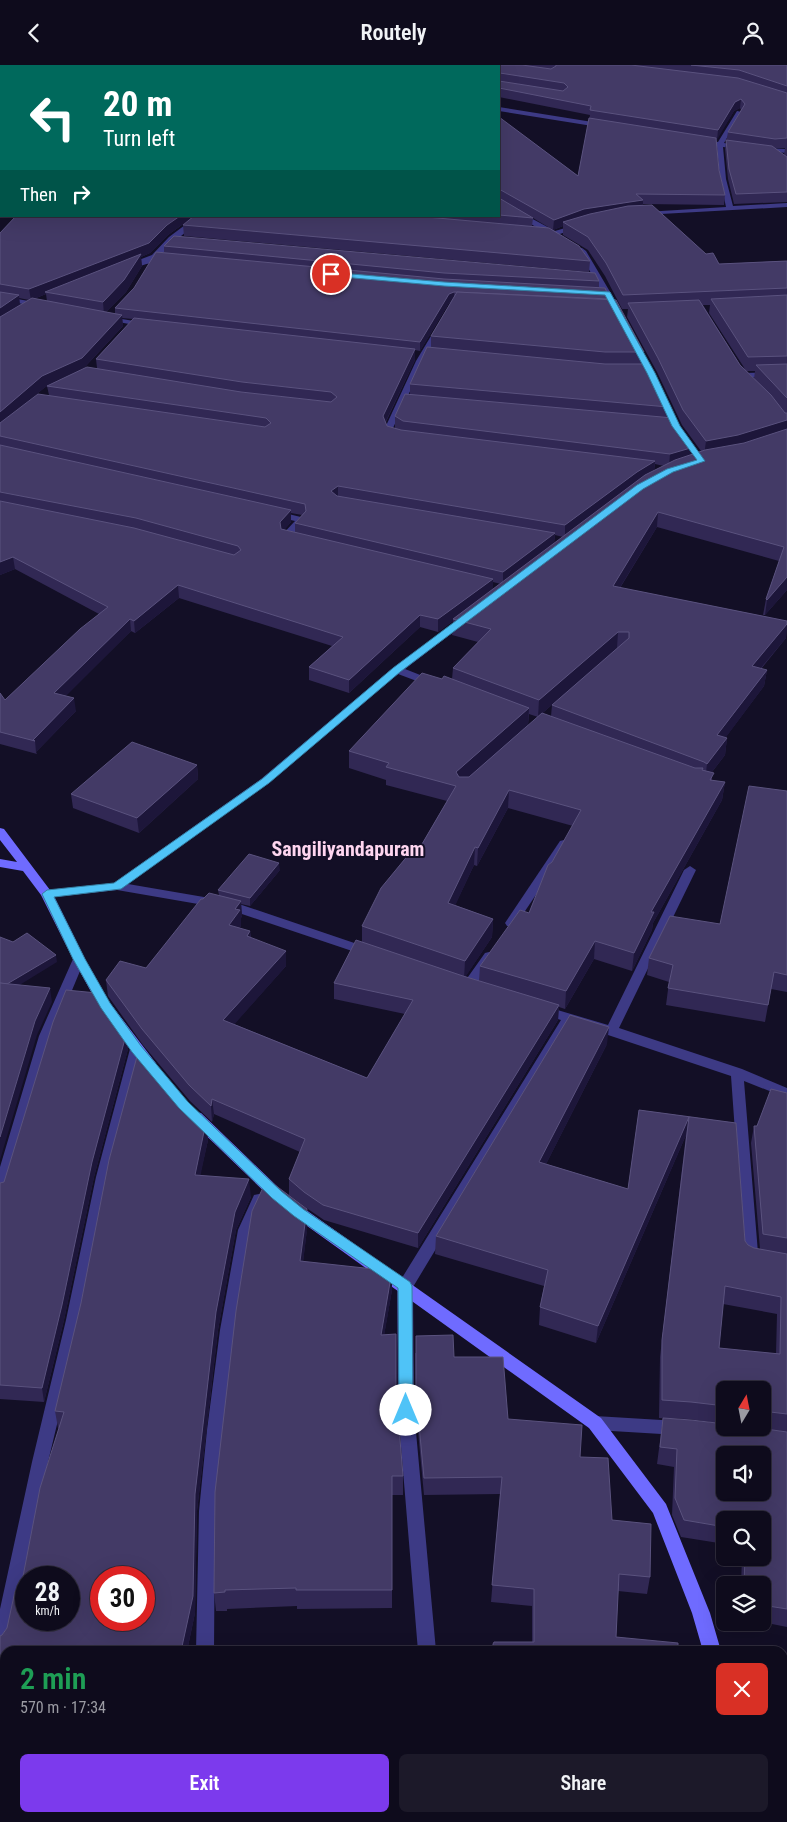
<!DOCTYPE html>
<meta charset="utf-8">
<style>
body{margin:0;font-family:"Roboto Condensed",sans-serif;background:#1c1929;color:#f1f3f6;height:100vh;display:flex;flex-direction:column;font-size:19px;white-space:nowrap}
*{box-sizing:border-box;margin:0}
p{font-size:16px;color:#9b9ba3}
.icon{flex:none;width:28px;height:28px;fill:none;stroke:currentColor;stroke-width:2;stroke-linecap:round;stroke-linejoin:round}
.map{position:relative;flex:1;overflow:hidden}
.panel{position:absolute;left:0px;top:1581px;width:788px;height:176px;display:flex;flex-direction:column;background:#0e0b1c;border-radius:15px 15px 0 0;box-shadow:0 5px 20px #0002,0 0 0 1px #2e2b3b}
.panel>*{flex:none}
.hud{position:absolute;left:0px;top:0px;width:500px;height:152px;box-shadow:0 5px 20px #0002,0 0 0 1px #2e2b3b;background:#00695c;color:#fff;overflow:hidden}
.needle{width:32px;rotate:10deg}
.fabs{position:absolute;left:716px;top:1316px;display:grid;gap:10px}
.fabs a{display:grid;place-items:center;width:55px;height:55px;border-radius:8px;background:#0e0b1c;box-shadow:0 5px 20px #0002,0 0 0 1px #2e2b3b;font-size:25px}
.speed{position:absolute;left:15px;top:1501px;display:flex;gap:10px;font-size:25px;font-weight:700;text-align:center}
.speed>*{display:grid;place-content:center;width:65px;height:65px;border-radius:50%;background:#0e0b1c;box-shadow:0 5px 20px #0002,0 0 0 1px #2e2b3b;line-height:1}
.speed small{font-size:12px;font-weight:400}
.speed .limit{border:8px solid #d22;background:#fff;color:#111}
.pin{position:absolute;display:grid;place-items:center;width:42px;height:42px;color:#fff;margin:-21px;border:2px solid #fff;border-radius:50%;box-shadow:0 1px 5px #0007}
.me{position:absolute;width:55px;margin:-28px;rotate:0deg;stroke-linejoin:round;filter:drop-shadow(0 0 4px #0008)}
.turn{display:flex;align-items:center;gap:18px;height:105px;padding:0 20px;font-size:22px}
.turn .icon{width:65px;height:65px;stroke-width:2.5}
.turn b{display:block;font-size:35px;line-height:42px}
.then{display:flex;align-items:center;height:48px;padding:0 20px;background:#0003;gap:10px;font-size:19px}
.round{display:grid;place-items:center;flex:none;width:52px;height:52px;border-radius:8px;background:#1c1929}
.overview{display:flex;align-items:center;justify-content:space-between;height:85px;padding:0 20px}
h1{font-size:30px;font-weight:600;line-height:38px;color:#1e9e55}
.action{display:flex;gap:10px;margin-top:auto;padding:10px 20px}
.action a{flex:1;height:58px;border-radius:8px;background:#7c3aed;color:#fff;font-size:20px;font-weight:600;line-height:58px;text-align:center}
.action a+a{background:#1c1929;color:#f1f3f6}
header{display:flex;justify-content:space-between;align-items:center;height:65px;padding:0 20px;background:#0e0b1c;font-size:22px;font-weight:600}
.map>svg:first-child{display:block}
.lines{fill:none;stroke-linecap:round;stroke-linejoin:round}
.street{fill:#3d3a85;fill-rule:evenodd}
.secondary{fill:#6f6bff;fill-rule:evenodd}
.wall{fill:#312854;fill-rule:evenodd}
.shaded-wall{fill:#1d163a}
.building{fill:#433a66;stroke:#5a527e;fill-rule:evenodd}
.route{fill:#4fc3f7;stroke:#337fa1}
.labels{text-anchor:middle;stroke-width:4;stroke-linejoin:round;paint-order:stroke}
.district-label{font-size:20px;font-weight:bold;fill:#ffd6f0;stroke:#130f26}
</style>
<header><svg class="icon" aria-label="back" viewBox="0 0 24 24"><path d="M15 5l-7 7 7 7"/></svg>Routely<svg class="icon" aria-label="person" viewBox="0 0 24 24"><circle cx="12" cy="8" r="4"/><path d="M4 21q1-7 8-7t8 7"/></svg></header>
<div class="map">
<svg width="787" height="1757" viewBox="0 0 787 1757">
<rect width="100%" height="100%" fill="#130f26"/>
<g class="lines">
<g class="street">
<polygon points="499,42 605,59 608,61 605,63 499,46"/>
<polygon points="737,46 742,47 724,78 744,82 741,84 723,82 726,114 733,141 787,138 787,142 643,150 641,149 645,147 726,142 720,114 717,81 698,77 701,75 718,77"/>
<polygon points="763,83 787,84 787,88 761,86 760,85"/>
<rect x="0" y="107" width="1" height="5"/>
<polygon points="499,136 555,166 579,159 583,161 554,171 537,170 537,166 543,166 499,141"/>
<path d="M197,151H205L175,176L161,190L172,191V195L157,194L154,198C144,198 134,205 123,205V201L152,190L169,172Z"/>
<polygon points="576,183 582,183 586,186 616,237 615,239 609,239 580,189 575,185"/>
<polygon points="0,231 40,238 44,240 40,242 0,235"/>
<polygon points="104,251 146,258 150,260 146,262 107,255 104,255"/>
<polygon points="437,261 444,263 424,296 393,363 395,367 404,372 400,375 388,371 385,363 416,296"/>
<polygon points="735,301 741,301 745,308 787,307 787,311 743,313 740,313 734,303"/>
<polygon points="658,328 665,330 680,361 705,396 704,398 698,398 672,361 657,330"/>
<polygon points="276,446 305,453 307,455 291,471 295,472 295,476 289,476 280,472 295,456 273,451 273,447"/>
<polygon points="465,550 469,551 469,555 405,604 438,617 439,619 438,621 430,621 398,609 269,718 128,819 233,837 372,884 374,887 372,890 364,890 227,844 117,825 47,833 43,832 41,829 47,825 114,818 261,714 393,603"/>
<polygon points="564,775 570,779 515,861 507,861 505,858 507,855 560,776"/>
<polygon points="690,801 696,805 619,963 742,1004 787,1023 787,1033 744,1016 758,1188 787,1193 787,1205 751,1199 746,1197 744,1193 731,1011 572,958 413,1222 414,1345 436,1586 418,1586 398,1345 397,1221 561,955 539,948 538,945 539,942 544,941 608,960 684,805"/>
<polygon points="489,887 495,891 493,894 473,925 463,925 462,922 463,919 485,888"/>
<polygon points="79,890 85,894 53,971 7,1126 5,1130 0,1131 0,1102 39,971 73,894"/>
<polygon points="137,979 142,981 144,984 110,1112 82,1255 48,1397 9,1579 6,1585 0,1587 0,1544 32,1397 66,1255 96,1112 130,984 132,981"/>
<polygon points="259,1129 264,1130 266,1134 252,1165 236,1265 223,1365 215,1446 214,1586 196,1586 199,1446 207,1365 220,1265 238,1165 254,1130"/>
<polygon points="595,1351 678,1356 684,1358 686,1363 684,1368 678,1370 595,1365 589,1363 587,1358 589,1353"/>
<rect x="782" y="1639" width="5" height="18"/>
</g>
<g class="secondary">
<polygon points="0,763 4,764 53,829 85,894 110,938 155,997 157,1000 155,1003 145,1003 100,943 73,894 41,830 23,806 0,802 0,794 17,797 0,775"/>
<polygon points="196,1047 201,1048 282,1126 284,1130 282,1134 277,1135 272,1134 191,1056 189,1052 191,1048"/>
<polygon points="294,1138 299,1140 601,1353 666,1439 710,1548 721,1586 703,1586 692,1548 653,1448 589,1363 289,1148 287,1144 289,1140"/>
<polygon points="748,1752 767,1752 768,1757 748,1757"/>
</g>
</g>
<g class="wall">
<polygon points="0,0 121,0 120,1 1,1 1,103 0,104"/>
<path d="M132,0H787V137L734,139L728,114L725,84L728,67L741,45L740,43L734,46L716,75L719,105L725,130L724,140L643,139V140L719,199L787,196V525L765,550H763L766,534L779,496L657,462L620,523L787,556L786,573L761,604L767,605L764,621L725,673H727L725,690L712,707V716L725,717L722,735L653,858L652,865L632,906L594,894L565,944L559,942L558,955L418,1183L324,1155L305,1142L289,1130V1114L300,1087L214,1049L212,1057L190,1036L143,980L108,931L106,915L146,903L203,834L219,830L218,825L280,805L250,841L241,839L242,851L241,853V861L239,863L250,866L251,873L286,901L234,959L367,1013L405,949L334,934V918L362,877V861L415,791L447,736L386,720V715L349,703V686L442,614H452L453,603L478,577L452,570L453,556L438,567L420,562L349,628L309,615V602L332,581L179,533L135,568L131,566L65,631L76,646L36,687L37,689L0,679V628L5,635L99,549L15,504L0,510V168L16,151H499V52L578,111L590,50L499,32V1H134ZM775,83H785L784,90ZM193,152L183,160L184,171L589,207L590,196L532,161L533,153L553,165L563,161V170L588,185L605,211L622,244H628L627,252L657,307L682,360L701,386L694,389L667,352L668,342L643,299L644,287L610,235V234L599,222V216L164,181V188L134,223L115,243V249L106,247L126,227L142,201L141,192L150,188L168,170ZM46,229L47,236L34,234ZM19,233L29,235L20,240ZM451,237L431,271V282L410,319V330L395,351V363L397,364L387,361L386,357L415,295V285L420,286L449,238ZM703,240H710L709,248L745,304L740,300ZM122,253L133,254L96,294L97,303H84L123,261ZM747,306H755L754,314ZM47,321L49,330L21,342L44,323ZM655,399L664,401L654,406ZM291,448L302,450L295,458V467L284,465L291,457ZM555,470L563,472L554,478ZM493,517L501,519L493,525ZM617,583H618L552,640L551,651L508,678L528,660L529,649L538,652ZM508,743L573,761L552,797L529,848L480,901L479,916L465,912L492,872L493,854L455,840L474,800L477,801Z"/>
<polygon points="197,700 198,714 139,768 73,743 71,729"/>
<polygon points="787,726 787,927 771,924 765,957 666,940 669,917 647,910 649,893 720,859"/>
<polygon points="126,970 128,984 94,1112 64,1255 44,1337 0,1334 0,1118 4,1117"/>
<path d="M607,979L546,1099L628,1124L639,1045L736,1058L745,1176L748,1180L754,1183L760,1184L751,1078L754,1061H757L787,1028V1367L752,1362H762V1325H725V1359L688,1354L659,1353L660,1292L686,1070L596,1278L539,1260L540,1242L544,1221L435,1189L436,1171ZM723,1239L777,1249L776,1289L719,1283Z"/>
<polygon points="176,1027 206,1057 208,1075 200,1110 251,1132 236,1165 218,1265 197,1446 195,1548 187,1586 5,1752 307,1752 307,1757 0,1757 2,1570 7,1563 20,1527 59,1363 58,1363 55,1346"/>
<polygon points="307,1164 303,1196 392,1225 384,1270 396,1326 403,1411 403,1430 392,1430 392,1543 297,1544 297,1541 227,1544 227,1546 216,1546 214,1528"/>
<polygon points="415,1288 454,1292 508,1354 580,1392 612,1455 650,1512 647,1529 618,1526 616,1572 678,1586 492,1586 493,1579 532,1577 532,1541 491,1537 500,1429 424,1430 416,1345"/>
<polygon points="663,1353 787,1367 787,1562 762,1557 762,1520 741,1520 742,1492 762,1492 762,1455 725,1455 725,1479 681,1472 672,1450 674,1402 657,1399"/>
<polygon points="782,1652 787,1652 787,1757 785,1757 782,1737"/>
<polygon points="496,1752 725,1752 726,1757 630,1757 629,1754 605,1757 497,1757"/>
</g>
<g class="shaded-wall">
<polygon points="110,0 121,0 120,1 109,1"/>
<polygon points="741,34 740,43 734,46 717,75 718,65 735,37"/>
<polygon points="1,92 1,103 0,104 0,93"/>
<polygon points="643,135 643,145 563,157 563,161 553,165 554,155 584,144"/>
<polygon points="180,151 194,151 168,170 150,188 141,192 142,201 126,227 104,249 103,237 45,227 46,229 31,235 29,224 167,160"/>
<polygon points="454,227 454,236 449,238 420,286 420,277 449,229"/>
<polygon points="19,230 20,241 0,255 0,243"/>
<polygon points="122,250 123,261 83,304 44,323 0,360 0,347 42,311"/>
<polygon points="415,284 415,295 383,362 383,351"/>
<polygon points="787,355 787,365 704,391 706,376"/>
<polygon points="694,382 693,394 669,401 670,389"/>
<polygon points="655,396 654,408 565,472 565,460 637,407"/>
<polygon points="338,421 338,433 331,426"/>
<polygon points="291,445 291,457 281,469 280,457"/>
<polygon points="658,447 657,462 611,537 613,521"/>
<polygon points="555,468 554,480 503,519 503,507"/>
<polygon points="13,492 15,504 0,510 0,497"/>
<polygon points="787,512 787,525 765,550 767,535"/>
<polygon points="493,514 493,526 453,554 453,556 438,567 438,554"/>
<polygon points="178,520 179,533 135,568 134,556"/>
<polygon points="420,550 420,562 349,628 349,615"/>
<polygon points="130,554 131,566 56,641 54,628"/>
<polygon points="787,559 786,573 749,617 752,601"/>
<polygon points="618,567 617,583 538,652 539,635"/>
<polygon points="767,605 764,621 715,687 717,670"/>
<polygon points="74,633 76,646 36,687 35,676 33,675"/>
<polygon points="529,643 528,660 456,724 456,707"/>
<polygon points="727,673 725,690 705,716 707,699"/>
<polygon points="197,700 198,714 139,768 137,753"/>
<polygon points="725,717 722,735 653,858 652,865 632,906 634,888 651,847"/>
<polygon points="509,725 508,743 477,801 478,783"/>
<polygon points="475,782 474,800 448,856 448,838"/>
<polygon points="279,798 280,805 250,841 250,833"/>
<polygon points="241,836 242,851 241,853 241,861 230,875 229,860 235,844"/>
<polygon points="493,854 492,872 464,914 465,896"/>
<polygon points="250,866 251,881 247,871"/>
<polygon points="595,876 594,894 565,944 566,926"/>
<polygon points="286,886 286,901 225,970 223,955"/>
<polygon points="56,890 57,897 0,932 0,923"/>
<polygon points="50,923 52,937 37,970 0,1095 0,1072 35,956"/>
<polygon points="559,940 558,955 418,1183 418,1168"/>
<polygon points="609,962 607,979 538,1115 539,1097"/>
<polygon points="126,970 128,984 94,1112 64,1255 44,1337 42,1323 92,1097"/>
<polygon points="212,1034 214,1049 212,1057 211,1041"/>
<polygon points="689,1052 686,1070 596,1278 598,1261"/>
<polygon points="206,1057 208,1075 197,1127 195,1110"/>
<polygon points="249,1114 251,1132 236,1165 218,1265 197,1446 195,1548 187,1586 181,1586 195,1429 216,1247 235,1147"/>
<polygon points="307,1144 307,1164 301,1215 300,1196"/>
<polygon points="392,1206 392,1225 381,1289 381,1270"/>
</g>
<g class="building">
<polygon points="0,0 110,0 109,1 1,1 1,92 0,93 0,77 1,77 1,70 0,70 0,49 1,49 1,42 0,42"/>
<polygon points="140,0 522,0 551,4 556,1 556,0 631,0 738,13 787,28 787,73 775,74 728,67 745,39 741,34 735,37 718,65 590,45 591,41 499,23 499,15 499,16 563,26 568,22 564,18 500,8 499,9 499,1 141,1"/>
<polygon points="691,0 787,0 787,21 739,5"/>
<polygon points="499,52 578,111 589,53 716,73 719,105 725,130 636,129 643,135 584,144 554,155 499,124 499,128"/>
<polygon points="726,75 772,81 787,92 787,127 736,129 729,104"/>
<polygon points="499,133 533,153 499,150"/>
<polygon points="652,140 706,189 713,188 719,199 787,196 787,223 623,230 606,198 588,172 563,157 590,149 628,141"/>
<polygon points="16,151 180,151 167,160 149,178 29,224 0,219 0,168"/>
<polygon points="194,151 415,151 549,163 579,181 590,196 183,160"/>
<polygon points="174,171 595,208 599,216 444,208 164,181"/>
<polygon points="156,187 444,214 605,223 610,234 454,227 449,229 420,277 115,243 134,223"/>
<polygon points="141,189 124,215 103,237 45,227"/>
<polygon points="0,227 19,230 0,243"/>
<polygon points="457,227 616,235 644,287 605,287 431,271"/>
<polygon points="787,230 787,291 748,292 711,234"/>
<polygon points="32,233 122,250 82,293 42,311 0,347 0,252"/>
<polygon points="699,235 740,300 771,330 785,348 787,348 787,355 738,370 706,376 683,345 658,293 628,238"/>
<polygon points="134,253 415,284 383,351 387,361 401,365 655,396 637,407 565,460 338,421 331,426 337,431 555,468 503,507 295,458 306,446 305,439 0,371 0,358 38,329 265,362 271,358 266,353 47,321 87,302 241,327 331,337 337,332 331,327 242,317 96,294"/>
<polygon points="427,282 605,299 648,299 668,342 410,319"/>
<polygon points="787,299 787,333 756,300"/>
<polygon points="405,329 673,353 694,382 670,389 403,356 395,351"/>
<polygon points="787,364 787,512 767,535 766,534 784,482 658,447 613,521 787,556 787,559 752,601 767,605 717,670 727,673 707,699 704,697 552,640 629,573 629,567 618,567 539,635 453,603 491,564 453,554 645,410 675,395 705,385 744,378"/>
<polygon points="0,380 291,445 280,457 281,464 493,514 438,554 420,550 349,615 309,602 343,572 178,520 134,556 130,554 54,628 74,633 33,675 35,676 0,667 0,628 5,635 80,564 108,542 13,492 0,497 0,436 134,463 234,490 241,485 238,481 136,453 0,427"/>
<polygon points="422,608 442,614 444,611 529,643 456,707 459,712 469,712 542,648 695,703 703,703 702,705 714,708 710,715 725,717 651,847 654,847 634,888 595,876 566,926 480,901 520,845 529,848 548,800 552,797 581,745 509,725 478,783 475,782 448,838 493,854 465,896 362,861 381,823 409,789 415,791 456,721 386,702 389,698 349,686"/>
<polygon points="132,677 197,700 137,753 71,729"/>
<polygon points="749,721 787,726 787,910 774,907 768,940 668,923 673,900 649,893 670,851 720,859"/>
<polygon points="249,789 279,798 250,833 218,825"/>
<polygon points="209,828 241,836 235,844 240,845 229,860 250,866 247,871 286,886 223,955 367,1013 413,935 334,918 356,875 463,911 559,940 418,1168 323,1140 304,1127 289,1114 305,1074 212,1034 211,1041 189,1020 142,964 106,915 120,896 146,903 201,834 203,834"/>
<polygon points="27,868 56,890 7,919 0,918 0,872 13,877"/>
<polygon points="0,918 50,923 35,956 0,1072"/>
<polygon points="66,925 97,928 126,970 92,1097 62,1240 42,1323 0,1320 0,1118 4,1117 53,957"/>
<path d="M570,950L609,962L539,1097L628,1124L639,1045L736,1058L745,1176L748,1180L754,1183L787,1189V1349L762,1346V1325H725V1341L691,1337L662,1335V1275L689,1052L598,1261L540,1242L548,1205L436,1171ZM725,1221L781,1232L780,1289L719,1283Z"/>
<path d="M139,984L176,1027L206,1057L195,1110L249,1114L235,1147L216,1247L195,1429L193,1531L181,1586H191H5V1752H306L305,1757H0V1571L2,1570L7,1563L15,1526L20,1527L40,1423L64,1347L55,1346L81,1238L109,1095ZM26,1512H69V1555H26ZM101,1512H144V1555H101Z"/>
<polygon points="771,1024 787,1028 787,1173 763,1169 754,1061 757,1061"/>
<polygon points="267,1114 307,1144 300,1196 392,1206 381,1270 396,1269 396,1326 403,1411 392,1411 392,1525 296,1525 296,1523 225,1525 225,1527 214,1528 215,1427 236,1246 252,1146"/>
<polygon points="453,1270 454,1292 503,1292 508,1354 582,1360 580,1392 608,1393 612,1455 651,1459 650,1512 619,1509 616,1572 678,1578 678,1586 493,1586 493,1579 494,1577 534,1577 534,1524 492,1520 502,1412 424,1413 416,1328 416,1271"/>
<path d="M663,1353L691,1355L725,1359V1362H751L787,1367V1544L762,1540V1520H744L745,1492H762V1455H725V1462L684,1455L675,1433L677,1384L660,1382ZM725,1390H762V1428H725Z"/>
<rect x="407" y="1581" width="45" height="5"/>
<polygon points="782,1652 787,1652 787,1733 785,1718 783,1718"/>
<polygon points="392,1752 440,1752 440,1757 391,1757"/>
<rect x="498" y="1752" width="61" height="5"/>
<polygon points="635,1752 725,1752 726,1757 636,1757"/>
</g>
<polygon class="route" points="329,207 444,217 610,227 655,308 680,361 705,396 673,407 643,424 400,607 269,718 121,824 54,832 85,894 110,938 141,981 188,1037 281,1126 303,1144 410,1217 412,1221 413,1345 411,1349 406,1351 401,1349 399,1345 398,1223 294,1151 272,1133 179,1043 132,987 101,943 73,894 42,829 47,825 114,818 262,714 393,603 637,420 667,404 697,395 672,361 647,308 605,230 444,221 331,211 329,210"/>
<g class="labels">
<g class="district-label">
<text x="348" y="791">Sangiliyandapuram</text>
</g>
</g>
</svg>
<div class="fabs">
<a><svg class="needle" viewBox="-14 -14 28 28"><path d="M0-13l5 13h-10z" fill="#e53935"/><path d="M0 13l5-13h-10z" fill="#9b9ba3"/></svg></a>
<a><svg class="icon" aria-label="sound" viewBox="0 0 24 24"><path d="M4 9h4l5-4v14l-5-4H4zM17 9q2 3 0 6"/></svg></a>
<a><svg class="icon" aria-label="search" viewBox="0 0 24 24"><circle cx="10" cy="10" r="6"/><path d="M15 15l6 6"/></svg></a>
<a><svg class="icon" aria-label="layers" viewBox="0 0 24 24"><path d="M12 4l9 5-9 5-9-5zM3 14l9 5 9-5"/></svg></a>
</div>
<div class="speed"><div>28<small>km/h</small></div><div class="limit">30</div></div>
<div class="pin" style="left:331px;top:209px;background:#d93025"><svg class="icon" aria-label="arrive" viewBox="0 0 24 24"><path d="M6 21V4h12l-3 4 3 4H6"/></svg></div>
<svg class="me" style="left:406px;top:1345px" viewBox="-20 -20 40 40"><circle r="19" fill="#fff"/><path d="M0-13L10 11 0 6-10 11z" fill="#4fc3f7"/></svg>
<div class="hud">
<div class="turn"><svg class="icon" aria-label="left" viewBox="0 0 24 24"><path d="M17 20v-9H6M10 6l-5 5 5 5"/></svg><div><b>20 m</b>Turn left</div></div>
<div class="then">Then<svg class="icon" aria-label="right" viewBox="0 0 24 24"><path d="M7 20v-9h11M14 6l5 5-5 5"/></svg></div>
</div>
<section class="panel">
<div class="overview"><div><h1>2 min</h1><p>570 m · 17:34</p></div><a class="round" style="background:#d93025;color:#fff"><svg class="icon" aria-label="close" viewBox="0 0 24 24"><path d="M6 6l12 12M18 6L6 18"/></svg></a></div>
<div class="action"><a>Exit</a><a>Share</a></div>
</section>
</div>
